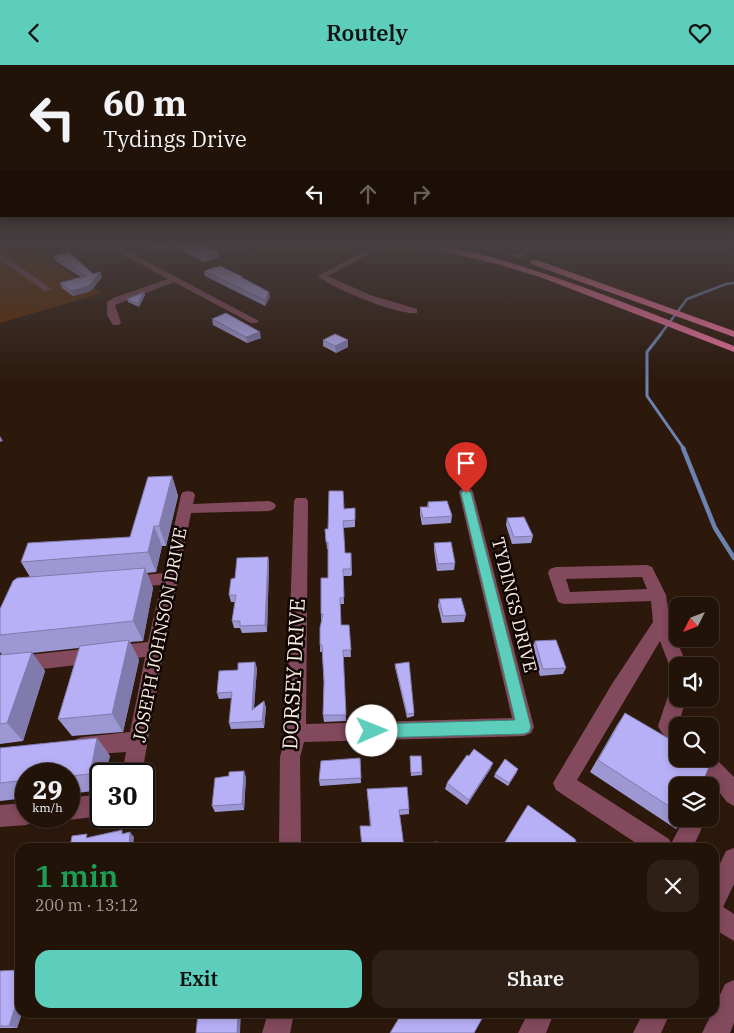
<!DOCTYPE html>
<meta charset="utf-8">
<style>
body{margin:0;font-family:"IBM Plex Serif",serif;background:#2e2017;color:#f1f3f6;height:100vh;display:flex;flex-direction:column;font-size:19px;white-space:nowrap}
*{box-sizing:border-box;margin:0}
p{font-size:16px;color:#a29e9c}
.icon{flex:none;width:28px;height:28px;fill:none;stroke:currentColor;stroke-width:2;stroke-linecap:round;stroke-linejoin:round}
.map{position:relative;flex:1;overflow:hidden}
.panel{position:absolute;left:15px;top:778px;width:704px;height:175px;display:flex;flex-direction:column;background:#221309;border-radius:15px;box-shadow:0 2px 8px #0003,0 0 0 1px #3f322a}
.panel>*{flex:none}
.guide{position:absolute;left:0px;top:0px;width:735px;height:152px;box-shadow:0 2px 8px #0003,0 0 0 1px #3f322a;background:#221309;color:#f1f3f6;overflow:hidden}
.needle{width:32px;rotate:228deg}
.tools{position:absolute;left:669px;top:532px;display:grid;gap:10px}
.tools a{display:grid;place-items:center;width:50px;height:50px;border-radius:10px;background:#221309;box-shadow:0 2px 8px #0003,0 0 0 1px #3f322a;font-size:25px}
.speed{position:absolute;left:15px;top:698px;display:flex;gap:10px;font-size:25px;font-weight:700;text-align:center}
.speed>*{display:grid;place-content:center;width:65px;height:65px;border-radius:50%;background:#221309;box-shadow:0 2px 8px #0003,0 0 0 1px #3f322a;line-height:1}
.speed small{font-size:12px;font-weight:400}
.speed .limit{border:2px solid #111;border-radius:8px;background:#fff;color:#111}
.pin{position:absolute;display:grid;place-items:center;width:42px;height:42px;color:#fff;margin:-51px -21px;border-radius:50% 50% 50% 0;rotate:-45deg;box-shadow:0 0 5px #0007}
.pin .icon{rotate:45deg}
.me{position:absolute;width:55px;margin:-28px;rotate:89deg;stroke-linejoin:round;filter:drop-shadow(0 0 4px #0008)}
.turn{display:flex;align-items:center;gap:18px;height:105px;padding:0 20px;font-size:22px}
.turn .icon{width:65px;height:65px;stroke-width:2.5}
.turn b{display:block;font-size:35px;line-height:42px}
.lanes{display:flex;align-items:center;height:48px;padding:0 20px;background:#0003;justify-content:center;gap:25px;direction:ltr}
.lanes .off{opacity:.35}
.round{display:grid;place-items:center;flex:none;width:52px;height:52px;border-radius:15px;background:#2e2017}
.headline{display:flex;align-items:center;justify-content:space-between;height:85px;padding:0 20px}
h1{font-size:30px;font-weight:600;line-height:38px;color:#1e9e55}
.action{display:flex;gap:10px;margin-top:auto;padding:10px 20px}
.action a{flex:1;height:58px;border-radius:15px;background:#5ccebb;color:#111;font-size:20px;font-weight:600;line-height:58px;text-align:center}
.action a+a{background:#2e2017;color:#f1f3f6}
header{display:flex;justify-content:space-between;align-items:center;height:65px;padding:0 20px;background:#5ccebb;color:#111;font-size:22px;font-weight:600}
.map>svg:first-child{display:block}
.green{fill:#5b2a02}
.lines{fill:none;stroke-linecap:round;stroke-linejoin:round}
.stream-far2{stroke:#6c82b1;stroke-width:2.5}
.stream-far1{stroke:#6c82b1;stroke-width:3}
.stream{stroke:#6c82b1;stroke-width:4.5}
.minor{fill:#83495c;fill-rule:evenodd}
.major{fill:#e86f99;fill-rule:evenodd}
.wall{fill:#9d97d4}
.shaded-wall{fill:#807bac}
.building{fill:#b7b0f6;stroke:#807bac}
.route{fill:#5ccebb;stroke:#3c867a}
.labels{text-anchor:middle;stroke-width:5;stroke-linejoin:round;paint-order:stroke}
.street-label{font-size:18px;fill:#f9ebe2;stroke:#0f0603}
.near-street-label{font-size:21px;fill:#f9ebe2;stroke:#0f0603}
</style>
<header><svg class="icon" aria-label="back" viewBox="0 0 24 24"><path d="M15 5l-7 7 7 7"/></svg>Routely<svg class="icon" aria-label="heart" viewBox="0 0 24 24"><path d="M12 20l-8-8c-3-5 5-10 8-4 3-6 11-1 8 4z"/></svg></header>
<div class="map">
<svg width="734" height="968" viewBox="0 0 734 968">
<rect width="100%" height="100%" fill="#2d190c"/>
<polygon class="green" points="0,181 27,181 102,228 0,258"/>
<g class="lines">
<polyline class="stream-far2" points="660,270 687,234 726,219 734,218"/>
<polyline class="stream-far1" points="661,269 647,287 647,331 684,384"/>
<polyline class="stream" points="683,383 715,463 734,493"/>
<g class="minor">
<polygon points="108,181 118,181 259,256 257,258 251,258 174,217 115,240 121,258 119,260 113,260 107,250 107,237 113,233 168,214"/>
<path d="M374,181H384L328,211L370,230L417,244V248C400,251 331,223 318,211Z"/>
<polygon points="534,181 545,181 518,193 511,191"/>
<polygon points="0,190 3,190 52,224 45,226 0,195"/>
<polygon points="466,423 471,424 473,427 534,662 531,668 524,671 304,677 300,692 301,782 279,782 280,692 286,668 294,436 296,433 306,433 308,436 306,659 512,653 459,427 461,424"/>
<polygon points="188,426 193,427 195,430 193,439 269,436 274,438 276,441 274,444 269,446 191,448 164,584 142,709 122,709 126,687 83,690 76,688 73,681 76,674 83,672 130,667 145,592 0,609 0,593 148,577 161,520 129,522 123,520 121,516 123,512 164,508 181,430 183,427"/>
<path d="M647,500L652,502L666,530L670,558L687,601H678V610L672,607L660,576L577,715L669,774L671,779L684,754H706L693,782H642L556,725L553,718L612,619L653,557L651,536L564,539L558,537L548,508L550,504L556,502ZM642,512L647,524L570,527L566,514Z"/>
<path d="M678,620V634H686L679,658L682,661H678V679C669,676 662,670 658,661L671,622Z"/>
<polygon points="710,688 734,712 734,741 727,737 719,727 717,731 710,734 710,721 701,721 705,711 695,701 692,694 710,694"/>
<polygon points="101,729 101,751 69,755 61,752 69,751 69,733"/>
<polygon points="26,738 26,751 36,751 34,757 26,760 0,762 0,740"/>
<polygon points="734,783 734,819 723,842 734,849 734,876 714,864 714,811 726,786"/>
<polygon points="734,915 734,958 730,968 702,968 712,948 714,948 714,943 725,919"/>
<polygon points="268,948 294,948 290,968 262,968"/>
<polygon points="528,948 554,948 546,968 518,968"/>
<polygon points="643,948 670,948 661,968 633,968"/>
</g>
<g class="major">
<path d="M422,181C458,181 493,192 527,203C597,225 665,254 734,281V287L540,212L501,200Z"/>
<polygon points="531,195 537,195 734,266 734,272 531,199"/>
</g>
</g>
<g class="wall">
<polygon points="148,181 214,181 214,182 210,183 219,187 219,192 204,197 176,182 158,186"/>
<polygon points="53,191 93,209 100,207 102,212 91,226 73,231 62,223 60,218 81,212 55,196"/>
<polygon points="204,206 243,212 243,213 270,232 265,241 205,211"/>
<polygon points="145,230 139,242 128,237 127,234"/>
<polygon points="212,254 261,273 247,278 213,260"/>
<polygon points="323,275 348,282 336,288 323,281"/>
<polygon points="172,411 178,431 166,481 162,481 156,507 147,508 153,523 143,576 130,577 139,595 123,667 72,671 58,654 79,583 32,588 45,606 23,676 0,679 0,590 2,590 0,587 0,544 30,512 21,497 130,472"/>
<polygon points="428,437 452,451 451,458 422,460 420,449 420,442 427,442"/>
<polygon points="355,443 355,462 343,463 345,488 351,488 352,509 351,511 343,511 344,539 340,539 341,560 349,560 351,592 343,592 346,656 324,657 323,650 324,617 322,587 320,587 320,580 321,556 321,549 328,513 328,484 327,484 325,464 328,464 344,444"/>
<polygon points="507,453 533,471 531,478 512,479 506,460"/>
<polygon points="434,478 455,498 454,505 437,506 434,485"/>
<polygon points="268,492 269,499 267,567 242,568 240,563 234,563 232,556 235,537 231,537 229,530 235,513"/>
<polygon points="439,534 466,550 464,557 442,558 438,541"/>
<polygon points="535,576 566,603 563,609 540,611 532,583"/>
<polygon points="395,599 414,648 414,651 407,653 395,602"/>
<polygon points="257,603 254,644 264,636 266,643 264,663 231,664 229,658 232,633 219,634 217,628"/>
<polygon points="625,648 678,721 678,754 687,754 676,764 590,707 617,660"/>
<polygon points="97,673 110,691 101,709 101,725 69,729 69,709 26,709 26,733 0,736 0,683"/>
<polygon points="410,691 422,707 422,710 411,711"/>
<polygon points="360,693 361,718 320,721 319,715"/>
<polygon points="491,703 467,740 445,724 447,718"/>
<polygon points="517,707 508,721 494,712 495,709"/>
<polygon points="229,711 246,712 244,745 215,747 212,741"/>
<polygon points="367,724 409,744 409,749 400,750 370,761"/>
<polygon points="0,906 20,948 22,948 17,963 0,963"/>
</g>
<g class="shaded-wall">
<polygon points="157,181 176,181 176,182 158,186"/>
<polygon points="219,187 219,192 204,197 203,192"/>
<polygon points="100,207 102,212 91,226 73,231 71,226"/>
<polygon points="144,227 145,230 139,242 138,239"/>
<polygon points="269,227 270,232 265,241 265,235"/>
<polygon points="260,267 261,273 247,278 246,272"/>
<polygon points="348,275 348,282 336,288 335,281"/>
<polygon points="0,371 3,376 0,377"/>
<polygon points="172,411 178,431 166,481 159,461"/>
<polygon points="154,461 162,481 156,507 148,487"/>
<polygon points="268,492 269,499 267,567 265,560"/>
<polygon points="145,503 153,523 143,576 133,556"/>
<polygon points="129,575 139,595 123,667 112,649"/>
<polygon points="32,587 45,606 23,676 7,658"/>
<polygon points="255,597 257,603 253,652 252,645"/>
<polygon points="264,636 266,643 264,663 262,656"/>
<polygon points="97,673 110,691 106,709 101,709 101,723 90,709"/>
<polygon points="493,698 491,703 467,740 469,735"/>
<polygon points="244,706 246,712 244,745 242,739"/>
<polygon points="130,767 134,772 133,782 129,782"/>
<polygon points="20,913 20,923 17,922"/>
<polygon points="20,926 20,948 22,948 17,963 9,961"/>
<polygon points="238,948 241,948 240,968 237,968"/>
</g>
<g class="building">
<polygon points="182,181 206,181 219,187 203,192"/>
<polygon points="69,187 93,209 100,207 89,221 71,226 60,218 86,211 53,191"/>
<polygon points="220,201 243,212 241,212 269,227 265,235 204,206"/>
<polygon points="144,227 138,239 127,234"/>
<polygon points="226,248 260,267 246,272 212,254"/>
<polygon points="335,269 348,275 335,281 323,275"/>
<polygon points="172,411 159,461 154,461 148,487 21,497 28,478 130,472 148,412"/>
<polygon points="329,426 343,426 344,444 355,443 355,455 343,456 345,488 351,488 351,502 350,504 343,504 344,532 340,533 341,560 349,560 351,585 343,585 346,650 323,650 324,617 322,580 320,580 320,563 323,549 321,549 321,513 328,513 328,477 326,477 325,464 328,464"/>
<polygon points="447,436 452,451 423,453 420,442 429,442 428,437"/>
<polygon points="524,452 533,471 514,472 507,453"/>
<polygon points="451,477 455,498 438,499 434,478"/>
<polygon points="268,492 265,560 240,561 240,556 232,556 236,530 229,530 231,514 235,513 237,493"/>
<polygon points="145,503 133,556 0,570 0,544 13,516 17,513"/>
<polygon points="461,533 466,550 443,551 439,534"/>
<polygon points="129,575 112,649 58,654 80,581"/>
<polygon points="556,575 566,603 543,604 535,576"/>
<polygon points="32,587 7,658 0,659 0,590"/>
<polygon points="255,597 252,645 264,636 262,656 229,658 232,627 217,628 219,606 238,605 238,598"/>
<polygon points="409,597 414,648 407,649 395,599"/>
<polygon points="625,648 678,679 678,694 702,694 710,699 701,721 678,721 678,747 598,695"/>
<polygon points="97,673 90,709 69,711 69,709 26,709 26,715 0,718 0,683"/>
<polygon points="474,684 493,698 469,735 447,718 467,690 469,691"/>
<polygon points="410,691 421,691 422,707 411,708"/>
<polygon points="360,693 361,713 319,715 321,696"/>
<polygon points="505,694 518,704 509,718 495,709"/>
<polygon points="244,706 242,739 212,741 215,713 229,711 229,707"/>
<polygon points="407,722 409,744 399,745 404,782 362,782 360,761 371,761 367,724"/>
<polygon points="528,740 575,774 578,782 502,782"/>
<polygon points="122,765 122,769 130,767 129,782 70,782 72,771 87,769 86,773"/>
<polygon points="438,777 438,780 445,782 428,782 427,778"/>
<polygon points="20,905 20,913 17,922 20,922 20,926 9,961 0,961 0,906"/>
<polygon points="198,948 238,948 237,968 196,968"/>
<polygon points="402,948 485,948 474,968 390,968"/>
</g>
<linearGradient id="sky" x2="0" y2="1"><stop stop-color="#190e07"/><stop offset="0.57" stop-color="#463e40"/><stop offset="1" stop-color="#463e40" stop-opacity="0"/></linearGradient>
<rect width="734" height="317" fill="url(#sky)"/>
<polygon class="route" points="466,424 471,428 531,662 529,667 524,669 372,673 366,671 364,666 366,661 372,659 515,655 461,428"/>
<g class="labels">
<g class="street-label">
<text transform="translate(514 540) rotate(76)" y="6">TYDINGS DRIVE</text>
<text transform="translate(160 570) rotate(-79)" y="6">JOSEPH JOHNSON DRIVE</text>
</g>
<g class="near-street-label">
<text transform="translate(294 609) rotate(-87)" y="7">DORSEY DRIVE</text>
</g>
</g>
</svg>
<div class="tools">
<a><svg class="needle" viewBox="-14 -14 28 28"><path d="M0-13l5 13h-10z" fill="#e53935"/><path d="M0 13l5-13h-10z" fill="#a29e9c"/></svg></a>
<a><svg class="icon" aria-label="sound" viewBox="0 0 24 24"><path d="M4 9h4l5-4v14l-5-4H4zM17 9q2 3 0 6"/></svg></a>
<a><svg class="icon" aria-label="search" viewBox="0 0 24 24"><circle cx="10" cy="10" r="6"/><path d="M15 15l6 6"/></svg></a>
<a><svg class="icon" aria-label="layers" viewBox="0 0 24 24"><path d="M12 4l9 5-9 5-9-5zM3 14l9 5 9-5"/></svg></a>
</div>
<div class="speed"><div>29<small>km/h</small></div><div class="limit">30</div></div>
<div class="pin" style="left:466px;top:428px;background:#d93025"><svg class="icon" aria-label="arrive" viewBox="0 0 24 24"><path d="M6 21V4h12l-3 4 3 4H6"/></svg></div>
<svg class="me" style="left:372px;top:666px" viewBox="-20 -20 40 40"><circle r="19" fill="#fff"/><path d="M0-13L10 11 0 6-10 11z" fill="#5ccebb"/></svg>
<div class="guide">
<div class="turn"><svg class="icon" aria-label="left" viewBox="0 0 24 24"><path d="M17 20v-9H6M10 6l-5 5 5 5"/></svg><div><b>60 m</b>Tydings Drive</div></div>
<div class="lanes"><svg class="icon" aria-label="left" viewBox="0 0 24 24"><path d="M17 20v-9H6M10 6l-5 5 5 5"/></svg><svg class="icon off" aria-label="ahead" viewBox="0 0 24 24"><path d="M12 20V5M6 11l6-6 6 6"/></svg><svg class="icon off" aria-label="right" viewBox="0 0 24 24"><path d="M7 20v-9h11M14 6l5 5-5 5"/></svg></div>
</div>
<section class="panel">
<div class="headline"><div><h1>1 min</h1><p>200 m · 13:12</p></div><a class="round"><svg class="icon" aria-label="close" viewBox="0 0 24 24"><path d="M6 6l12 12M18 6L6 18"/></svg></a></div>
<div class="action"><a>Exit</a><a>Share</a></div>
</section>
</div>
